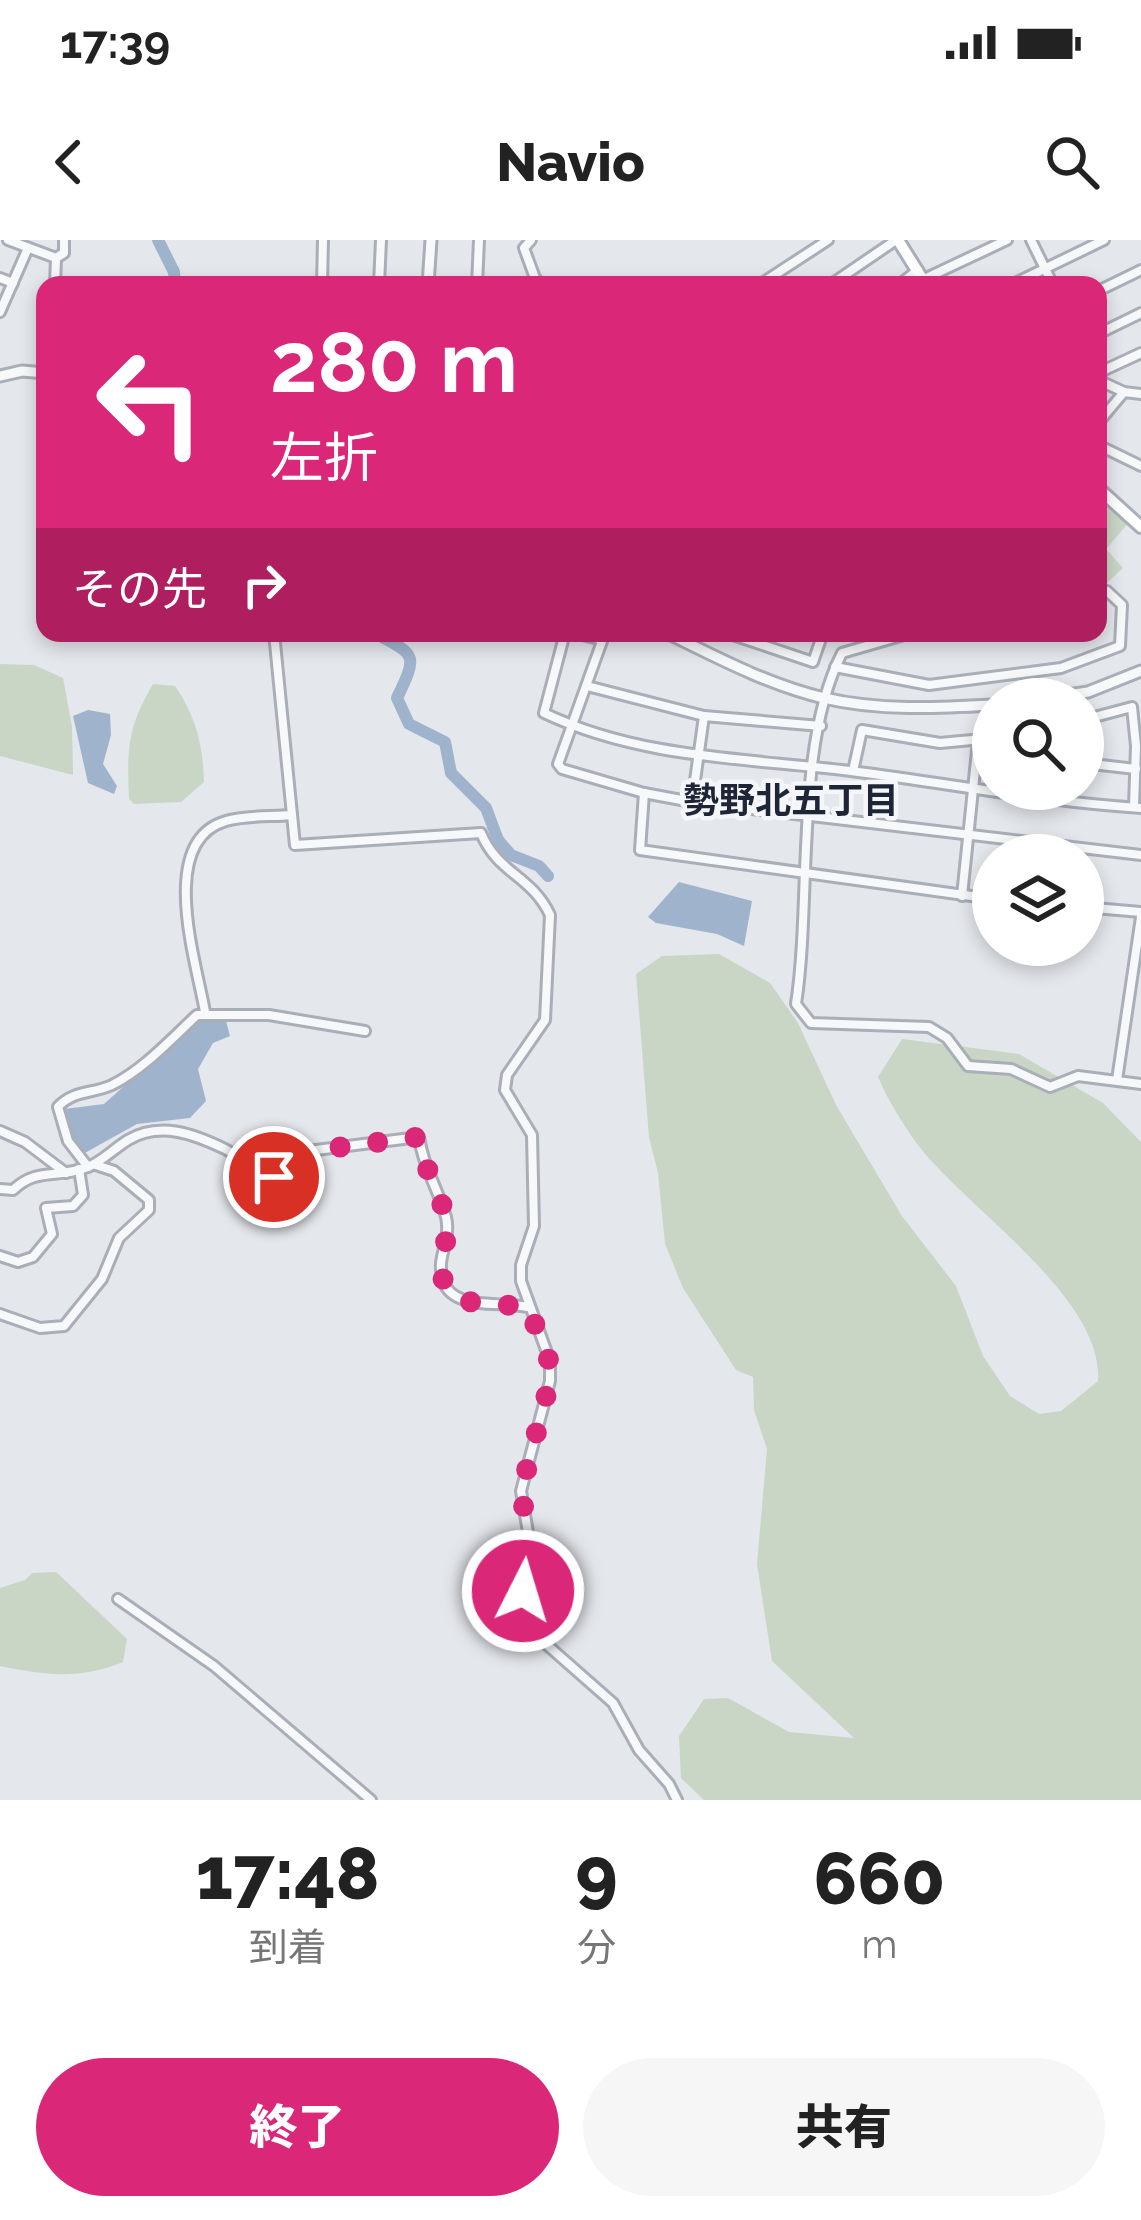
<!DOCTYPE html>
<html lang="ja">
<meta charset="utf-8">
<style>
body{margin:0;font-family:Raleway,"Noto Sans JP",sans-serif;background:#f6f6f6;color:#222;height:100vh;display:flex;flex-direction:column;font-size:45px;white-space:nowrap}
*{box-sizing:border-box;margin:0}
p{font-size:39px;color:#767676}
.icon{flex:none;width:66px;height:66px;fill:none;stroke:currentColor;stroke-width:2;stroke-linecap:round;stroke-linejoin:round}
.map{position:relative;height:1560px;overflow:hidden}
.sheet{display:flex;flex-direction:column;background:#fff;flex:1}
.sheet>*{flex:none}
.hud{position:absolute;left:36px;top:36px;width:1071px;height:366px;border-radius:24px;box-shadow:0 6px 18px #0003;background:#db2777;color:#fff;overflow:hidden}
.fabs{position:absolute;left:972px;top:438px;display:grid;gap:24px}
.fabs a{display:grid;place-items:center;width:132px;height:132px;border-radius:50%;background:#fff;box-shadow:0 6px 18px #0003;font-size:60px}
.pin{position:absolute;display:grid;place-items:center;width:102px;height:102px;color:#fff;margin:-51px;border:6px solid #fff;border-radius:50%;box-shadow:0 3px 12px #0007}
.me{position:absolute;width:132px;margin:-66px;rotate:5deg;stroke-linejoin:round;filter:drop-shadow(0 0 9px #0008)}
.turn{display:flex;align-items:center;gap:42px;height:252px;padding:0 36px;font-size:54px}
.turn .icon{width:156px;height:156px;stroke-width:2.5}
.turn b{display:block;font-size:84px;line-height:102px}
.then{display:flex;align-items:center;height:114px;padding:0 36px;background:#0003;gap:24px;font-size:45px}
.eta{display:flex;justify-content:space-evenly;align-items:center;height:204px;text-align:center}
.eta b{font-size:72px;font-weight:800;line-height:84px}
.primary-button{display:flex;gap:24px;margin-top:auto;padding:24px 36px}
.primary-button a{flex:1;height:138px;border-radius:72px;background:#db2777;color:#fff;font-size:48px;font-weight:800;line-height:138px;text-align:center}
.primary-button a+a{background:#f6f6f6;color:#222}
.status{display:flex;justify-content:space-between;align-items:center;height:84px;padding:0 60px;background:#fff;direction:ltr}
.status svg{height:33px;fill:currentColor}
header{display:flex;justify-content:space-between;align-items:center;height:156px;padding:0 36px;background:#fff;font-size:54px;font-weight:800}
.map>svg:first-child{display:block}
.green{fill:#c9d6c5}
.water{fill:#9fb4cc}
.lines{fill:none;stroke-linecap:round;stroke-linejoin:round}
.river{stroke:#9fb4cc;stroke-width:12}
.minor-casing{stroke:#a9aeb7;stroke-width:14}
.tertiary-casing{stroke:#a9aeb7;stroke-width:15}
.secondary-casing{stroke:#a9aeb7;stroke-width:16}
.minor{stroke:#f7f8fa;stroke-width:8}
.tertiary{stroke:#f7f8fa;stroke-width:9}
.secondary{stroke:#fff;stroke-width:10}
.route{stroke:#db2777;stroke-width:21;stroke-dasharray:0 37.8}
.labels{text-anchor:middle;stroke-width:9;stroke-linejoin:round;paint-order:stroke}
.neighbourhood-label{font-size:36px;font-weight:bold;fill:#1d2536;stroke:#f4f6f9}
</style>
<div class="status"><b>17:39</b><svg viewBox="0 0 49 12"><path d="M0 12V9h3v3zM5 12V6h3v6zM10 12V3h3v9zM15 12V0h3v12zM26 1h20v11H26zM47 4h2v5h-2z"/></svg></div>
<header><svg class="icon" aria-label="back" viewBox="0 0 24 24"><path d="M15 5l-7 7 7 7"/></svg>Navio<svg class="icon" aria-label="search" viewBox="0 0 24 24"><circle cx="10" cy="10" r="6"/><path d="M15 15l6 6"/></svg></header>
<div class="map">
<svg width="1141" height="1560" viewBox="0 0 1141 1560">
<rect width="100%" height="100%" fill="#e4e7ec"/>
<g class="green">
<polygon points="1098,255 1130,281 1106,309 1123,328 1098,351"/>
<polygon points="0,424 34,425 63,438 72,487 73,535 0,516"/>
<path d="M153,444L175,446C196,476 203,506 204,542L181,562L134,564L129,559C127,509 127,488 153,444Z"/>
<path d="M719,714L770,743L798,783L836,865L902,976L956,1046L983,1116L1010,1156L1039,1174L1061,1171L1098,1141C1104,1056 961,965 915,901C901,881 888,860 878,837L902,799L1019,814L1103,863L1141,902V1560H704L681,1538L679,1496L704,1459L728,1458L789,1492L854,1498L772,1421L757,1324L767,1209L754,1170L753,1137L736,1130L683,1048L665,1004L658,933L649,897L636,734L662,716Z"/>
<path d="M56,1332L127,1399L123,1422C81,1440 44,1435 0,1426V1348L25,1340L32,1333Z"/>
</g>
<g class="water">
<polygon points="88,470 110,474 111,495 103,524 117,546 114,554 88,543 73,476"/>
<polygon points="679,642 752,661 744,706 717,694 656,683 648,677"/>
<polygon points="200,778 226,781 230,796 213,803 198,829 206,861 190,878 137,884 83,914 58,885 64,869 104,864"/>
</g>
<g class="lines">
<g class="river">
<polyline points="158,0 174,32 175,45"/>
<path d="M375,393C415,415 419,413 397,458L409,484L445,502L451,533L486,568L498,600L511,615L539,626L548,636"/>
</g>
<defs>
<g id="minor">
<polyline points="8,0 56,18"/>
<polyline points="531,0 524,8 535,38 542,45"/>
<polyline points="1031,0 1053,45"/>
<polyline points="0,38 13,43"/>
<polyline points="924,39 1007,0"/>
<polyline points="55,45 56,18 64,13 64,0"/>
<polyline points="322,45 323,0"/>
<polyline points="379,45 381,0"/>
<polyline points="477,45 479,0"/>
<polyline points="759,45 828,0"/>
<polyline points="830,45 896,0"/>
<polyline points="899,45 918,30"/>
<polyline points="1011,45 1104,0"/>
<polyline points="1098,51 1141,30"/>
<polyline points="0,72 28,8"/>
<polyline points="1098,94 1141,73"/>
<polyline points="1098,133 1141,113"/>
<polyline points="1098,140 1124,152 1141,154"/>
<polyline points="1098,183 1124,152"/>
<polyline points="1098,205 1141,226"/>
<path d="M274,393L295,605L481,593C498,634 531,635 550,675L545,780L507,835L505,850L532,895L534,986L521,1025V1041L550,1121V1141L521,1251L532,1316L523,1351L524,1366L538,1397L613,1463L639,1510L669,1544L677,1560"/>
<path d="M565,393L544,473C643,520 752,518 858,532C952,544 1046,562 1141,568"/>
<polyline points="575,393 602,400"/>
<polyline points="605,393 558,524 562,529 644,553 692,562 1141,615"/>
<polyline points="727,393 813,422 823,393"/>
<path d="M911,393L842,413C794,507 812,660 796,764L811,783L929,787L947,798L968,826L1011,829L1050,847L1078,836L1141,844"/>
<polyline points="835,427 929,445 1061,428 1120,406 1122,365 1107,351 1098,358"/>
<polyline points="587,446 704,476 821,486"/>
<polyline points="1083,480 1132,467 1136,506 1134,567"/>
<polyline points="1083,523 1136,529"/>
<polyline points="853,531 862,490 940,503 993,498"/>
<polyline points="644,553 640,610 993,659"/>
<polyline points="692,562 704,476"/>
<polyline points="962,656 978,501"/>
<polyline points="1083,667 1141,672"/>
<path d="M205,772C197,724 156,601 226,581C246,575 271,577 292,575"/>
<polyline points="1117,840 1141,677"/>
<polyline points="0,891 25,902 66,933"/>
<path d="M88,927L68,901L58,867C73,850 93,854 112,845C144,829 171,799 197,775H269L365,791"/>
<path d="M0,949L13,950C38,926 58,940 90,926C102,921 115,908 128,900C160,881 194,894 225,909C243,918 253,933 274,937L288,930L308,911L419,897C423,926 438,949 446,977C450,994 443,1007 441,1023C438,1074 494,1060 527,1067"/>
<polyline points="0,1016 18,1022 33,1017 52,994 46,968 73,966 83,955 79,929"/>
<polyline points="0,1074 40,1088 64,1086 102,1039 119,998 149,970 149,960 114,931 96,925"/>
<polyline points="118,1359 214,1426 371,1560"/>
</g>
<g id="tertiary">
<polyline points="428,45 431,0"/>
<polyline points="0,136 22,131 45,133"/>
<path d="M667,393C718,418 769,445 824,458C879,471 937,468 993,465"/>
<polyline points="1040,459 1088,452 1141,431"/>
</g>
<g id="secondary">
<polyline points="898,0 926,45"/>
<polyline points="1098,248 1141,287"/>
</g>
</defs>
<use href="#minor" class="minor-casing"/>
<use href="#tertiary" class="tertiary-casing"/>
<use href="#secondary" class="secondary-casing"/>
<use href="#minor" class="minor"/>
<use href="#tertiary" class="tertiary"/>
<use href="#secondary" class="secondary"/>
</g>
<g class="lines">
<path class="route" d="M274,937L288,930L308,911L419,897C423,927 438,949 446,977C450,994 443,1007 442,1023C438,1074 494,1061 527,1067L548,1113L550,1141L521,1251L532,1316L523,1351"/>
</g>
<g class="labels">
<g class="neighbourhood-label">
<text x="791" y="573">勢野北五丁目</text>
</g>
</g>
</svg>
<div class="fabs">
<a><svg class="icon" aria-label="search" viewBox="0 0 24 24"><circle cx="10" cy="10" r="6"/><path d="M15 15l6 6"/></svg></a>
<a><svg class="icon" aria-label="layers" viewBox="0 0 24 24"><path d="M12 4l9 5-9 5-9-5zM3 14l9 5 9-5"/></svg></a>
</div>
<div class="pin" style="left:274px;top:937px;background:#d93025"><svg class="icon" aria-label="arrive" viewBox="0 0 24 24"><path d="M6 21V4h12l-3 4 3 4H6"/></svg></div>
<svg class="me" style="left:523px;top:1351px" viewBox="-20 -20 40 40"><circle r="17" fill="#db2777" stroke="#fff" stroke-width="3"/><path d="M0-11L8 9 0 5-8 9z" fill="#fff"/></svg>
<div class="hud">
<div class="turn"><svg class="icon" aria-label="left" viewBox="0 0 24 24"><path d="M17 20v-9H6M10 6l-5 5 5 5"/></svg><div><b>280 m</b>左折</div></div>
<div class="then">その先<svg class="icon" aria-label="right" viewBox="0 0 24 24"><path d="M7 20v-9h11M14 6l5 5-5 5"/></svg></div>
</div>
</div>
<section class="sheet">
<div class="eta">
<div><b>17:48</b><p>到着</p></div>
<div><b>9</b><p>分</p></div>
<div><b>660</b><p>m</p></div>
</div>
<div class="primary-button"><a>終了</a><a>共有</a></div>
</section>
